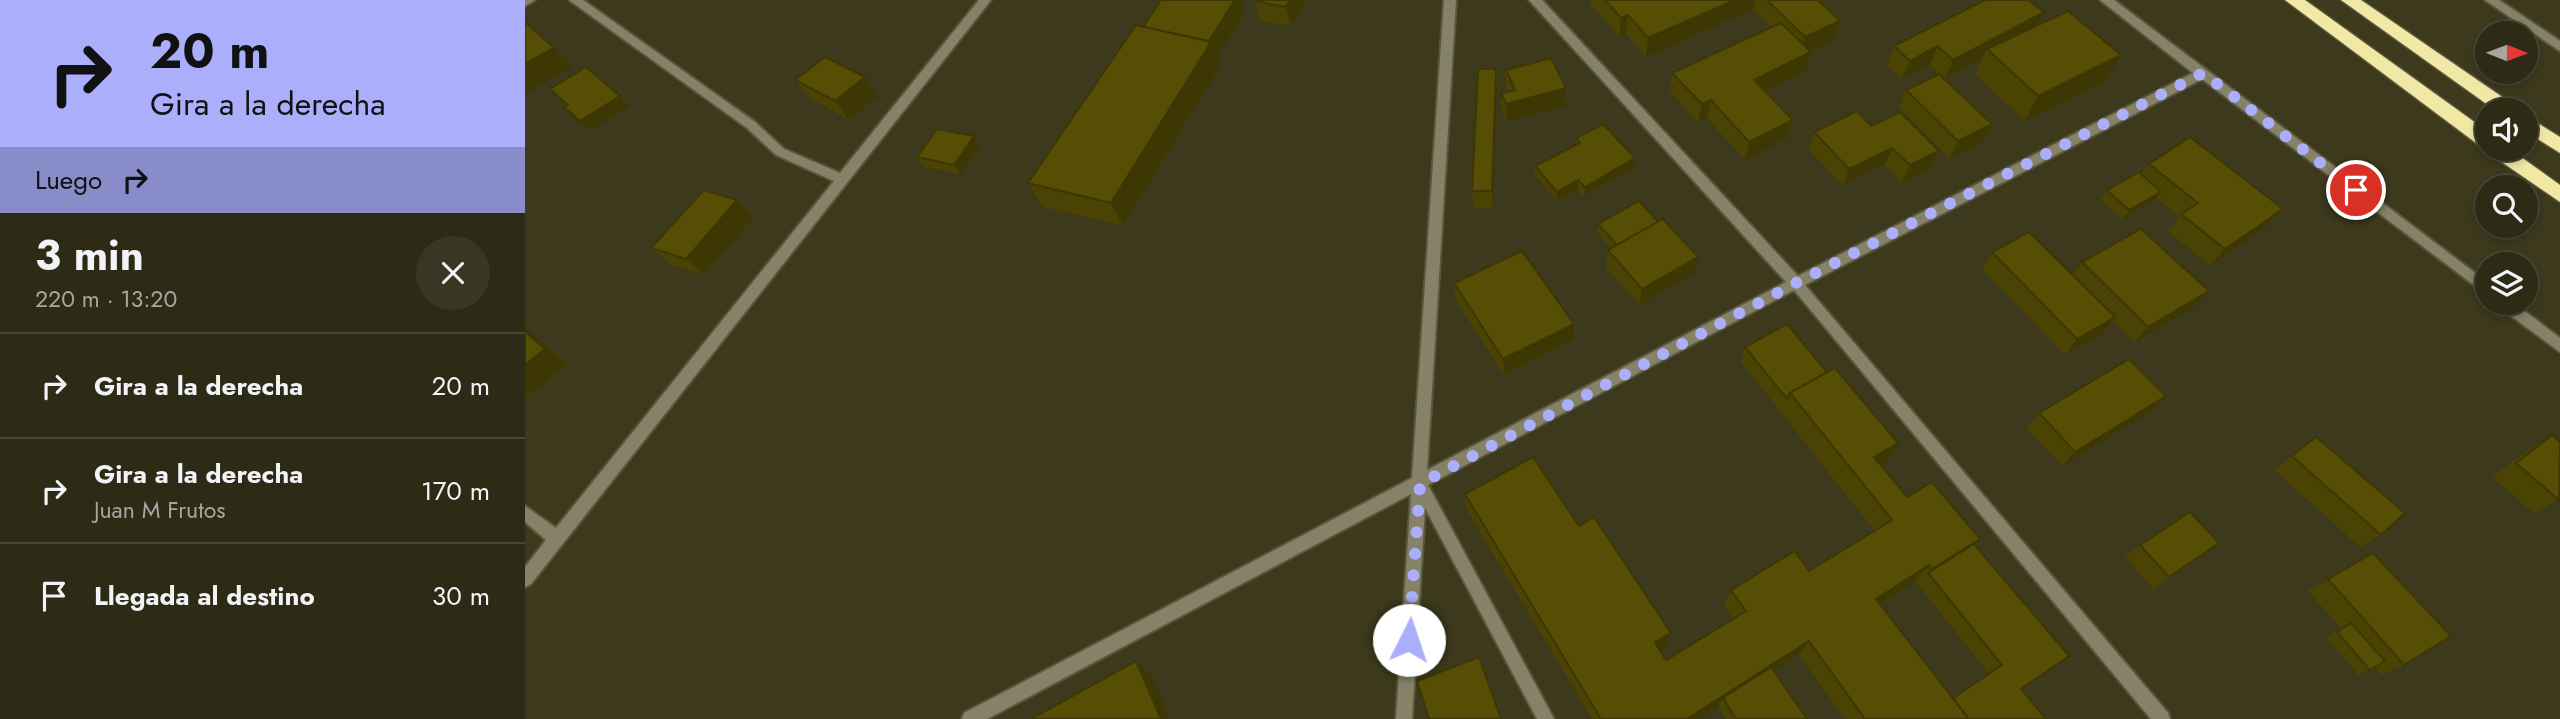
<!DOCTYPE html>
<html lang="es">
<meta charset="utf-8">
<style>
body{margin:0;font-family:Jost,sans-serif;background:#393723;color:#f1f3f6;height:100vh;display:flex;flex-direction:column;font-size:26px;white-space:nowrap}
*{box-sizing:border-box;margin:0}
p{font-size:23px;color:#a7a7a1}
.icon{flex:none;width:38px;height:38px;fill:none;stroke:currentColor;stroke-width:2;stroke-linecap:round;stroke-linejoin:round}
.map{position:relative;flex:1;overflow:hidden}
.side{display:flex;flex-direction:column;background:#2d2b16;width:525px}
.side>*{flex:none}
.hud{background:#abaffb;color:#111;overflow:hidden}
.needle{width:46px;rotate:91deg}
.buttons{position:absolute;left:1950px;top:21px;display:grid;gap:14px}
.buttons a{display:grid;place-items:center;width:63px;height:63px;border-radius:50%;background:#2d2b16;box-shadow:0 4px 10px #0003,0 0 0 2px #484735;font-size:35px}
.pin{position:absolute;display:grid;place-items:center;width:60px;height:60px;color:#fff;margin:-30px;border:4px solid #fff;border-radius:50%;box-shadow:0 2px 7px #0007}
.me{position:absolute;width:77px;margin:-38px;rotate:4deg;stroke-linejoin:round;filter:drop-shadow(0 0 5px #0008)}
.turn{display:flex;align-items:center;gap:24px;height:147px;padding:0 35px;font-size:32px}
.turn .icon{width:91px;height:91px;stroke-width:2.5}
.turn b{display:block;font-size:49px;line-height:60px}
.then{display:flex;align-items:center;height:66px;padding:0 35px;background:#0003;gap:14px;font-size:26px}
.round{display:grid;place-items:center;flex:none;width:74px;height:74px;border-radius:37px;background:#393723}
.summary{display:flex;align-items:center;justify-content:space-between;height:119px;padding:0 35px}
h1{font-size:42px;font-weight:700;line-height:52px}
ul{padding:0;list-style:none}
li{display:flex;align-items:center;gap:21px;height:105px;padding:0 35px;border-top:2px solid #484735}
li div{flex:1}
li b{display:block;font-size:26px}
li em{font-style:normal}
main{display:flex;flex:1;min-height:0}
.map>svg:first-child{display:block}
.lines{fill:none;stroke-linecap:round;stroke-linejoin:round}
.street-casing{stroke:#59563c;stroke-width:4}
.highway-casing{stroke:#59563c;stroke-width:3}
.street{fill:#858268;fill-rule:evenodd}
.highway{fill:#f1e8a6;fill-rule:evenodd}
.wall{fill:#4b4304;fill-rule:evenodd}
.shaded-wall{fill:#3d3704}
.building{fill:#574e05;stroke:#3d3704;stroke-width:2}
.route{stroke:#abaffb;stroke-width:12;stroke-dasharray:0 21.6}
</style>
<main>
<section class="side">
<div class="hud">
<div class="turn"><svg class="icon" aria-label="right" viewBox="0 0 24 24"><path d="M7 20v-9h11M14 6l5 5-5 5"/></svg><div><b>20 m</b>Gira a la derecha</div></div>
<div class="then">Luego<svg class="icon" aria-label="right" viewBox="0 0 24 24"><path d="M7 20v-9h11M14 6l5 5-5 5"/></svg></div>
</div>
<div class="summary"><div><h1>3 min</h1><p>220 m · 13:20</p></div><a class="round"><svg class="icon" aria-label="close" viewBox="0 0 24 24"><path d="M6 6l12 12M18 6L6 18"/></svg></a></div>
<ul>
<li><svg class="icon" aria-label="right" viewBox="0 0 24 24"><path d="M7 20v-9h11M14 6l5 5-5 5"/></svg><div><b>Gira a la derecha</b></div><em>20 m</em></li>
<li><svg class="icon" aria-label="right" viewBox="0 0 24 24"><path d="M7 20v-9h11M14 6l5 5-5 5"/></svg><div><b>Gira a la derecha</b><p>Juan M Frutos</p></div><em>170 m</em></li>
<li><svg class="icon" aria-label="arrive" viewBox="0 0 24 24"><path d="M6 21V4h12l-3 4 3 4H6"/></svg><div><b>Llegada al destino</b></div><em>30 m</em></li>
</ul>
</section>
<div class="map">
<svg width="2035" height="719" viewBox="0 0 2035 719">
<rect width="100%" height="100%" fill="#3c391d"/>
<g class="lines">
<defs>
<g id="street">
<polygon points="0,0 10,0 0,6"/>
<polygon points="44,0 58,0 230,122 259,149 315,173 454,0 466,0 6,584 0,587 0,567 21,540 0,522 0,506 31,528 309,181 251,155 222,128"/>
<polygon points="919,0 931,0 902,470 1261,282 1004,0 1017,0 1273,276 1668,73 1575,0 1589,0 1962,282 1962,295 1677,79 1280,285 1643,713 1645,719 1626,719 1269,290 903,485 1029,719 1012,719 900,508 887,719 871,719 886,494 462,719 437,719 439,713 887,478"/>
<polygon points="1960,0 1974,0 2035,41 2035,51"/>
<polygon points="1972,303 1989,303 2035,338 2035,352 1974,307"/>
</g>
<g id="highway">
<polygon points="1760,0 1780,0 1962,131 1962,148 1955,146"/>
<polygon points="1816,0 1836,0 1989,105 1992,110 1970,110"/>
<polygon points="2000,115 2035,137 2035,153 2000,131"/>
<polygon points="1963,149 1985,149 2035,185 2035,202 1965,154"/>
</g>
</defs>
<use href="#street" class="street-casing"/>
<use href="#highway" class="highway-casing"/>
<use href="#street" class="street"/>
<use href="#highway" class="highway"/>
</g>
<g class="wall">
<polygon points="731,0 781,0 766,26 735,21 730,1"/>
<polygon points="1065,0 1293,0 1315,21 1309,40 1285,51 1281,71 1239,91 1268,120 1263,138 1220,160 1182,118 1173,123 1145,91 1147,73 1247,27 1228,9 1121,57 1101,34 1095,37 1065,4"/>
<polygon points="1519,12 1512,25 1596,55 1581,81 1500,121 1450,75 1457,59 1420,79 1405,65 1377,79 1362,65 1369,46"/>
<polygon points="719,14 692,58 695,67 598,226 518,207 503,183"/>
<polygon points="971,69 972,88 968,208 949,208 947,191"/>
<polygon points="981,70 1041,88 1040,106 982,122 977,112 976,93 983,92 981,88"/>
<polygon points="340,77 353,96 324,120 285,98 270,80"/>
<polygon points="1381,90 1467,124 1458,142 1425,159 1374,108"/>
<polygon points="1346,126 1414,151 1406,169 1377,183 1360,165 1318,186 1284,150 1289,132"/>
<polygon points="1051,138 1110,158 1109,167 1059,196 1053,190 1032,201 1010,176 1010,166 1051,145"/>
<polygon points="455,146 435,174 399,167 392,157"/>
<polygon points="1624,164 1758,209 1742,226 1685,266 1643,231 1654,216 1631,198 1629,201 1597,219 1576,199 1582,190 1616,174"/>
<polygon points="229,217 179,275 146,265 126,248"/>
<polygon points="1073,224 1169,273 1114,305 1081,267 1083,250 1086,248 1073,233"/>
<polygon points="1467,252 1548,275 1557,262 1669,307 1609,342 1587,320 1578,333 1540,355 1457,269"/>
<polygon points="929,283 1048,340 979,375 931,300"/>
<path d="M1220,347L1362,462L1356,465L1382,497L1450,544L1496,689L1521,719H1320L1274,655L1249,671L1282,719H1201L1193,707L1174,719H1067L943,512L940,494L1054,526L1146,633L1141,647L1135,650L1141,660L1208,619L1199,605L1206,590L1284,571L1350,531L1216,362ZM1390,581L1464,674L1428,698L1355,604Z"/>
<polygon points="1626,411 1537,466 1502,428 1514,413"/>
<polygon points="2027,435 2035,499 2009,513 1967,477 2003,450"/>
<polygon points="1791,437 1856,535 1835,547 1749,470"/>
<polygon points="1615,545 1677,555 1628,589 1600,557"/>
<polygon points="1848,553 1879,665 1856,675 1850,667 1833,675 1801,637 1816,628 1783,591"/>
</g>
<g class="shaded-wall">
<polygon points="710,0 715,0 719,14 692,58 695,67 598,226 586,203"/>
<polygon points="765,0 781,0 766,26 761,7"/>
<polygon points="1210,0 1230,0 1228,9 1121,57 1123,38"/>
<polygon points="1519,12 1509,31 1462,49 1457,59 1420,79 1428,60"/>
<polygon points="1103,15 1101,34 1095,37 1096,18"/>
<polygon points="1315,21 1309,40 1275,56 1280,37"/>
<polygon points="1412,46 1405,65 1377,79 1385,61"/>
<polygon points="29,48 48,66 0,95 0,64"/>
<polygon points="1286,52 1281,71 1224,98 1229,80"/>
<polygon points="1596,55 1581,81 1500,121 1513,96"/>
<polygon points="971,69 972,88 968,208 967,191"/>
<polygon points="340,77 353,96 324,120 310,101"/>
<polygon points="1041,88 1040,106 982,122 981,104"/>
<polygon points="95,96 105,106 65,130 55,121"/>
<polygon points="1186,100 1182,118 1173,123 1177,104"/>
<polygon points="1268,120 1263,138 1220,160 1224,142"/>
<polygon points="1467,124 1458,142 1425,159 1433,141"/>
<polygon points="449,136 455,146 435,174 429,165"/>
<polygon points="1367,148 1360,165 1318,186 1324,169"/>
<polygon points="1414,151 1406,169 1377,183 1385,165"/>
<polygon points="1110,158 1109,167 1059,196 1060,187"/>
<polygon points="1053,180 1053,190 1032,201 1032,192"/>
<polygon points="1636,192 1629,201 1597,219 1604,210"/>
<polygon points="212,200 229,217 179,275 161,259"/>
<polygon points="1758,209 1742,226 1685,266 1700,249"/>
<polygon points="1173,257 1169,273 1114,305 1117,289"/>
<polygon points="1684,291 1669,307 1609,342 1623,327"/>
<polygon points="1590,317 1578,333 1540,355 1552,339"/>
<polygon points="1049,324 1048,340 979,375 978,359"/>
<polygon points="0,328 43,365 0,398"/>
<polygon points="1641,396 1626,411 1537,466 1550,452"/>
<polygon points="1373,443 1362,462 1338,475 1349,457"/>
<polygon points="1455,539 1440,555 1403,573 1407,569"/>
<polygon points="1404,565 1390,581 1339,614 1351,599"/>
<polygon points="1146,633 1141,647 1126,656 1130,642"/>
<polygon points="1284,641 1274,655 1200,702 1198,698 1193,707 1174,719 1162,719"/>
<polygon points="611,661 626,674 645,719 636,719"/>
</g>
<g class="building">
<polygon points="636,0 710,0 684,41 618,27"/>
<polygon points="731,0 765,0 761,7 730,1"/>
<polygon points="1080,0 1210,0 1123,38 1103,15 1096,18"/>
<polygon points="1242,0 1293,0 1315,21 1280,37"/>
<polygon points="1460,0 1503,0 1519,12 1428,60 1412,46 1385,61 1369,46"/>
<polygon points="1543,11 1596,55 1513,96 1462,49"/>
<polygon points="0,22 29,48 0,64"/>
<polygon points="1256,23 1286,52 1229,80 1268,120 1224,142 1186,100 1177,104 1147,73"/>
<polygon points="611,25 686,42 586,203 503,183"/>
<polygon points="300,57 340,77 310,101 270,80"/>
<polygon points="1026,58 1041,88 981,104 976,93 990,90 981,70"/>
<polygon points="61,67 95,96 55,121 39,107 43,105 25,89"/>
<polygon points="953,69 971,69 967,191 947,191"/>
<polygon points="1414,74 1467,124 1433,141 1381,90"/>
<polygon points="1332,111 1346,126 1375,112 1414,151 1385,165 1367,148 1324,169 1289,132"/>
<polygon points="1078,124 1110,158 1060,187 1053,180 1032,192 1010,166 1055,143 1051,138"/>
<polygon points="412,129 449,136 429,165 392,157"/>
<polygon points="1665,137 1758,209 1700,249 1656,214 1673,203 1624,164"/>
<polygon points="1614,172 1636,192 1604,210 1582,190"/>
<polygon points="179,190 212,200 161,259 126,248"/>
<polygon points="1114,201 1133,222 1092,245 1073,224"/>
<polygon points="1138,219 1173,257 1117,289 1083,250"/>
<polygon points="1616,229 1684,291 1623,327 1557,262"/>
<polygon points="1504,232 1590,317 1552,339 1467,252"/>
<polygon points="997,251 1049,324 978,359 929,283"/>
<polygon points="1262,324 1302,372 1265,393 1262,399 1220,347"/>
<polygon points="0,332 20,349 0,365"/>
<polygon points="1604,359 1641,396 1550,452 1514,413"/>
<polygon points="1310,368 1373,443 1349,457 1382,497 1407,482 1455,539 1407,569 1404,565 1351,599 1444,719 1340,719 1284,641 1162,719 1076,719 940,494 1008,457 1054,526 1069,517 1146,633 1130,642 1141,660 1221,611 1206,590 1270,551 1284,571 1367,520 1265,393"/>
<polygon points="2027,435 2035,442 2034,500 1991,463"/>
<polygon points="1791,437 1880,513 1856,535 1767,456"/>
<polygon points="1665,512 1694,543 1644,577 1615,545"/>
<polygon points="1449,544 1544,656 1496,689 1521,719 1444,719 1428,698 1477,665 1403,573"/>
<polygon points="1848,553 1926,636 1879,665 1803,579"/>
<polygon points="1826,623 1860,661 1845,670 1812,632"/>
<polygon points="954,657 976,719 904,719 892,681"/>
<polygon points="611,661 636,719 506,719"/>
<polygon points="1246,667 1282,719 1211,719 1198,698"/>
</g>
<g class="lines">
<polyline class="route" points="884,640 895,484 1271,283 1678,73 1831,190"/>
</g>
</svg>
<div class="buttons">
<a><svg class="needle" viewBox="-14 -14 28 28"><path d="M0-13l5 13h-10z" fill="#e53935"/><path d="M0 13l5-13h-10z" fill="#a7a7a1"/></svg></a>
<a><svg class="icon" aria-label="sound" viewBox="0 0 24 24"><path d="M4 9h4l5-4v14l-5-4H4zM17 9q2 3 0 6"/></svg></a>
<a><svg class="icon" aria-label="search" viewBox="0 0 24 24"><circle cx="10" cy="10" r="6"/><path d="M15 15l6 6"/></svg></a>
<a><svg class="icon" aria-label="layers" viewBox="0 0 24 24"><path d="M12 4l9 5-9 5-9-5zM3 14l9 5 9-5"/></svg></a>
</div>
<div class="pin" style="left:1831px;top:190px;background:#d93025"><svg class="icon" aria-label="arrive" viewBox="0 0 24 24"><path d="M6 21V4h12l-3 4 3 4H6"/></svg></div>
<svg class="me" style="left:884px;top:640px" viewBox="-20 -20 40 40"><circle r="19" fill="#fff"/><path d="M0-13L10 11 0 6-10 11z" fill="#abaffb"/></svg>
</div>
</main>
